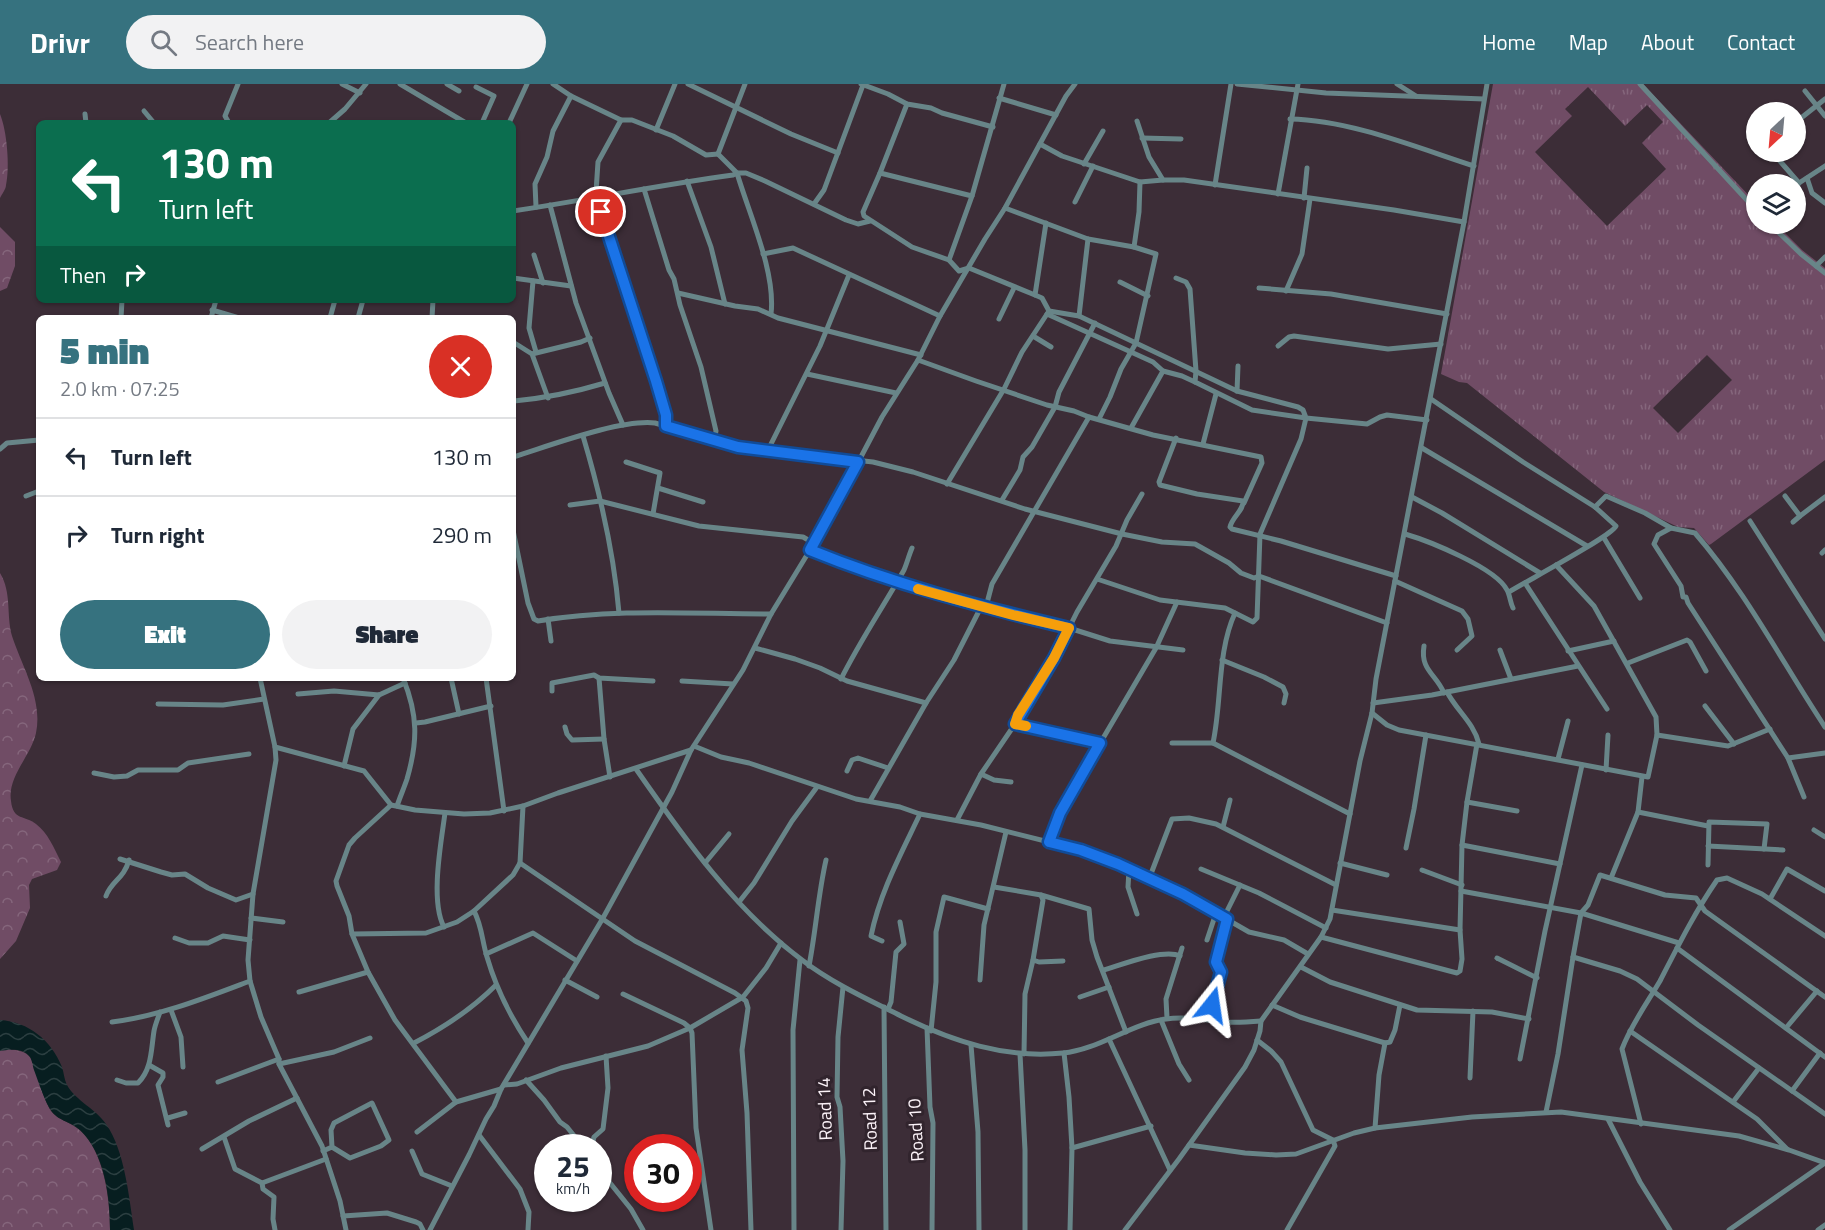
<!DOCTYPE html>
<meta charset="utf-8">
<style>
body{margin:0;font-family:"Titillium Web",sans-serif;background:#f2f2f3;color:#1f2937;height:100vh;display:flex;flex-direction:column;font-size:22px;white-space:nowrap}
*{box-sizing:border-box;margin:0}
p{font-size:20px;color:#747a83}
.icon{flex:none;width:33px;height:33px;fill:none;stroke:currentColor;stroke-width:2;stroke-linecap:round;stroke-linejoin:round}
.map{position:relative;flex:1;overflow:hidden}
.drawer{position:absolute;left:36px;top:231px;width:480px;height:366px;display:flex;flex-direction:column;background:#fff;border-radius:9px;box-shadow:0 2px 4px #0004}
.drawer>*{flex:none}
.top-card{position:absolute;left:36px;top:36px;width:480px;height:183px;border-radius:9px;box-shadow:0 2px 4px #0004;background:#0b6e4f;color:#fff;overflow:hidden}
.needle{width:39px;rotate:206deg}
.controls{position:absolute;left:1746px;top:18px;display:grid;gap:12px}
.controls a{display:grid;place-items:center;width:60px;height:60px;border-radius:50%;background:#fff;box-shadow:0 2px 4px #0004;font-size:30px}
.speed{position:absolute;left:534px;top:1050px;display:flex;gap:12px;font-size:30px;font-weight:700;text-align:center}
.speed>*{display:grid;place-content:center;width:78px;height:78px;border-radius:50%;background:#fff;box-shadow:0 2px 4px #0004;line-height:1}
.speed small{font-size:15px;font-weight:400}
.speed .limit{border:9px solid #d22;background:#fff;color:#111}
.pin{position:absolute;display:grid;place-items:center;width:51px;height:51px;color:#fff;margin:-26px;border:3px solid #fff;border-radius:50%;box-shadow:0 2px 6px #0007}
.me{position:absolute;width:66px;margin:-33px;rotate:15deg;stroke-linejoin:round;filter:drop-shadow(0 0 4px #0008)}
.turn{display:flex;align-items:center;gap:21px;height:126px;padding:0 24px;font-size:27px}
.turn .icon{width:78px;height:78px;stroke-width:2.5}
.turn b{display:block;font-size:42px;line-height:51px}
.then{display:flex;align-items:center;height:57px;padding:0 24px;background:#0003;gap:12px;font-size:22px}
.round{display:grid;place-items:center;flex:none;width:63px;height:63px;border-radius:32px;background:#f2f2f3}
.head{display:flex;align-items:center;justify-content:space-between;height:102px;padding:0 24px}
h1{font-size:36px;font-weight:800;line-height:45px;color:#36727f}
.action{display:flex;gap:12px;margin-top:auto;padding:12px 24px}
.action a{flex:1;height:69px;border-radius:36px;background:#36727f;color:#fff;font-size:24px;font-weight:800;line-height:69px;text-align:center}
.action a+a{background:#f2f2f3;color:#1f2937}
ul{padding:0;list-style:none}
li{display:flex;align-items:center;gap:18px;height:78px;padding:0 24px;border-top:2px solid #e0e1e3}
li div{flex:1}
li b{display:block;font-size:22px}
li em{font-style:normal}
header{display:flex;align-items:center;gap:36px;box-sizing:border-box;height:84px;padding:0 30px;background:#36727f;color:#fff}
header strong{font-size:28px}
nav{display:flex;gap:33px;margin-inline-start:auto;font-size:21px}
.search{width:420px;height:54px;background:#f2f2f3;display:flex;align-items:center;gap:15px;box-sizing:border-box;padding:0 21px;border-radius:33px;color:#747a83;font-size:22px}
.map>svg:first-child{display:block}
.grass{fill:url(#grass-tufts);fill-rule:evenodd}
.forest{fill:url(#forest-crowns)}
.water{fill:url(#water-waves)}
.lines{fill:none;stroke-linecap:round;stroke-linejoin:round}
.minor{stroke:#688588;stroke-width:5}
.route-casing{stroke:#114b97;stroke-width:15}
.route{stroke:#1a73e8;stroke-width:10}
.slow{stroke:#f59e0b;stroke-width:10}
.labels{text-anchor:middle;stroke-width:6;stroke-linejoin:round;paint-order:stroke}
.street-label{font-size:18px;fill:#fbf2f8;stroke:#31242d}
</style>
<header>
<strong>Drivr</strong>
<div class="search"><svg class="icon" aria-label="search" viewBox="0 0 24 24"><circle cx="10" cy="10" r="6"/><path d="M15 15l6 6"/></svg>Search here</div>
<nav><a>Home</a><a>Map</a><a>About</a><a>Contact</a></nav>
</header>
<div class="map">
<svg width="1825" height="1146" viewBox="0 0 1825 1146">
<defs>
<pattern id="grass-tufts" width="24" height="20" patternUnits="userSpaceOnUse" patternTransform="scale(1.5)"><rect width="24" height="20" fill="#704c65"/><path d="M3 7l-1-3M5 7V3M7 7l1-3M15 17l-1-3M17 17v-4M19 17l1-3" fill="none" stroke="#85667c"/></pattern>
<pattern id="forest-crowns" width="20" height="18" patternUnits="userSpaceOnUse" patternTransform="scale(1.5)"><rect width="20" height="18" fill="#704c65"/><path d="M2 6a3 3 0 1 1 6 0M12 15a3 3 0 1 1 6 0" fill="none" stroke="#85667c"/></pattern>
<pattern id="water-waves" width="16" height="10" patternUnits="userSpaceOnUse" patternTransform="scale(1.5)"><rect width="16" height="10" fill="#071e20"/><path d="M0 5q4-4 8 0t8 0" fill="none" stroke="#2c3f41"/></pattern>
</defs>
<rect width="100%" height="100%" fill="#3c2d37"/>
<path class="grass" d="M1493,0H1643L1756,119V140H1776L1802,166L1825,184V376L1711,460L1709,461L1694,444L1678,443L1604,408L1467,299L1459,298L1441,290ZM1588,3L1625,42L1647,21L1663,38L1642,59L1666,85L1607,142L1535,68L1572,32L1565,25ZM1707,271L1732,296L1678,349L1653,324Z"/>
<g class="forest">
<path d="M0,30C7,47 10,83 6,101C6,105 2,110 0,114Z"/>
<polygon points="0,143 15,158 15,182 7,204 0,207"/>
<path d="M0,489C12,509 6,530 12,552C22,583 43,615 36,649C31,672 7,693 11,717C13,737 25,731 36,740C48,749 54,764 61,778L57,786L32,795L29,801L30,824L16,857L0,875Z"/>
<path d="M7,965C15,966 23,966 29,972C36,979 42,1014 51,1027C58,1036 68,1037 77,1044C104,1064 110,1115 110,1146H0V967Z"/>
</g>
<path class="water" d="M0,936C29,938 51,956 62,983C64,989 64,995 67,1001C76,1017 96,1025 106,1040C125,1067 129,1114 134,1146H110C110,1113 105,1070 80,1046C70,1037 57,1037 50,1025C43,1013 39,999 34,986C33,983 32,976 30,973C24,964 9,965 0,967Z"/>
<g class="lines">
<g class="minor">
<polyline points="342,0 360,9"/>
<polyline points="400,0 466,39"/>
<polyline points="447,0 459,7"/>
<polyline points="553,0 571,12 621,36 632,36 673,52 706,71 718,70"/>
<polyline points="688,0 791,50 838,69"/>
<polyline points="861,0 888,10 907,20 931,24 942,29 993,43"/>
<polyline points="1004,0 972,112 949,176 959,187 969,184 1035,211 1042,214 1049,227 1079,232 1237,307 1298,323 1303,326 1306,334 1367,340 1380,333 1387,331 1427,336"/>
<polyline points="1237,0 1326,9 1484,15"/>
<polyline points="1397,0 1416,12"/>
<polyline points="1640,0 1756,126"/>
<polyline points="476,3 494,12 482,39"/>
<polyline points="1805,7 1825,32"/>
<polyline points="999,14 1056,31"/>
<polyline points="907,20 880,89 863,128 864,132 912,163 949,176"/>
<polyline points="144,27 154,39"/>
<polyline points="85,30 86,39"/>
<path d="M1290,35C1350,36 1418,64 1474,82"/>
<polyline points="621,36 598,78 596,108 666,331 666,342"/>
<polyline points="1137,37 1149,73 1163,96 1184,96 1394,126 1464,138"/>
<polyline points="1796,38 1825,15"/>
<polyline points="229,39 225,32 238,0"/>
<polyline points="329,39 345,25 366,0"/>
<polyline points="509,39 527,0"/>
<polyline points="656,46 675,0"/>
<polyline points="1142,54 1181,55"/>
<polyline points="1040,60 1062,72 1140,98 1163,96"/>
<polyline points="1772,68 1799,99"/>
<polyline points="718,70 737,89 746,89 765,97 846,136 858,140 870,137"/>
<polyline points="718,70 745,0"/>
<polyline points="1084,80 1103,47"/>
<polyline points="880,89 972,112"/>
<polyline points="1807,94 1812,109 1825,119"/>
<polyline points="687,97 711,163 725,220"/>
<polyline points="1215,101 1231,0"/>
<polyline points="1796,103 1799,99 1825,82"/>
<polyline points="644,105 669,186 674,195 680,221 701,283 716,347 714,356"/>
<polyline points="1278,110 1298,0"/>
<polyline points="1304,114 1307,84"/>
<polyline points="1075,118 1093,82"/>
<polyline points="814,120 824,106 863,1"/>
<polyline points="550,121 576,219 609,309 623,341"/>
<polyline points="536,123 535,100 547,73 553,47 571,12"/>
<polyline points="1005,124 1088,155 1134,163 1156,170 1136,259 1121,285 1110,313 1099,335"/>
<path d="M513,127C587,116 659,101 733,91L737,89C749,130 776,188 771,230"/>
<polyline points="1770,140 1801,170 1825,189"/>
<polyline points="1134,163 1139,128 1140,98"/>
<polyline points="763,170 793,164 940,232"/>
<polyline points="534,171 543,199"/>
<polyline points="1816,182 1825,173"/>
<polyline points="513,194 571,202"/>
<polyline points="533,197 529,244 536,268"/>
<polyline points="1120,198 1148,212"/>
<polyline points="1259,204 1331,210 1447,230"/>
<polyline points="1286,207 1302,170 1310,115"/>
<polyline points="678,209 735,222 758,225 778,234 921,271"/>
<polyline points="1035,211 1046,139"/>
<polyline points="212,226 239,234"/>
<polyline points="1047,230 1131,268 1153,278 1163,287 1182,292 1195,298"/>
<polyline points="1079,232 1088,155"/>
<polyline points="121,234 122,216"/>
<polyline points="211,234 216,216"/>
<polyline points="330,234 335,216"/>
<polyline points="358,234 363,216"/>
<polyline points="432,234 433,216"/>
<polyline points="999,235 1014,204"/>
<polyline points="1033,252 1051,263"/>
<polyline points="513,258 532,270 581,258 590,254"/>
<polyline points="1278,262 1289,253 1294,252 1388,265 1441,260"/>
<polyline points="532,270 548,314"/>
<polyline points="918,276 976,297 1047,321 1074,327 1089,333 1153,351 1261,373 1262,379 1244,419"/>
<polyline points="807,290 896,309"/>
<polyline points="1237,307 1238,282"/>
<path d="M513,314L514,317C546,314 575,308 605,299"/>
<path d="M1431,315L1523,378L1595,423L1616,442C1612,452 1525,498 1509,508"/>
<polyline points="1131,344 1163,287"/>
<path d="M583,352C600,409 614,470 619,529"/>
<path d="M1176,354L1159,398L1160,401L1197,410L1243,417C1244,426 1232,433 1230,443L1232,445L1281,457L1396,492"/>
<polyline points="1203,360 1216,310"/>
<polyline points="1422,364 1587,462"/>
<polyline points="0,365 7,359 39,356"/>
<polyline points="768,366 820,262 849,191"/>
<path d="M513,373C549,362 620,335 655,339L738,363L873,378L913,388L1025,425L1122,450L1162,458L1195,460L1229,479L1241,489L1254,494L1259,492L1387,539"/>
<polyline points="626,378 660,389 653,430"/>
<polyline points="947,400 1004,305 1022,268 1049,227"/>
<polyline points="658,404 703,418"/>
<polyline points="26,412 39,407"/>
<polyline points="1785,412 1800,432 1825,413"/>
<polyline points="1412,413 1442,429 1540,489"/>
<polyline points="1002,416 1020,386 1023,373 1032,363 1055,323 1059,308 1095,239"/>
<polyline points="570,421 600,417 699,442 803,453 810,457 810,466 918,505 1013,531 1069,544 1110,557 1183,566"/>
<path d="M1595,423L1606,412L1645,429L1671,444L1695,449C1746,508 1782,578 1825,643"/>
<polyline points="1750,437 1825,555"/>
<polyline points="1793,438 1800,432"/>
<polyline points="1671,444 1658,451 1654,460 1681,502 1683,513 1686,513 1688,519 1788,674 1804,713"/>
<path d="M513,446L528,519L534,535L538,537C615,524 694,530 771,530"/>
<path d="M1405,450C1429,457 1496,484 1507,506C1510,511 1510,518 1513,524"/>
<polyline points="1604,454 1640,514"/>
<polyline points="1822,469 1825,466"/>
<polyline points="1097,495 1160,516 1225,524 1253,538 1257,534 1260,450 1301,355 1306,334 1252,326 1195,298 1196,287 1190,205 1186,198 1176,194"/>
<polyline points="1395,497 1462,527 1468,535 1472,552 1457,566"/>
<polyline points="1525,499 1607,625"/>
<polyline points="548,535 551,557"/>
<path d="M1424,562C1420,586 1436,590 1444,609"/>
<polyline points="755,564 795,575 820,584 847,597 926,619"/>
<polyline points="1500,566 1511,595"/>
<polyline points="1568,567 1614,557"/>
<polyline points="1222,576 1264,593 1283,603 1286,610 1284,619"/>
<polyline points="1628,579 1687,556 1690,558 1706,587"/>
<polyline points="260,594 275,663 276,676 253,810 248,876 250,897 261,933 279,975 279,980 322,1062 340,1117 346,1146"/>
<polyline points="451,594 459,630"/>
<polyline points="486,594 504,727"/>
<polyline points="599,594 604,655 610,693"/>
<path d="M841,595C860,557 883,523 904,486C907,479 909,471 912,464"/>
<polyline points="682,597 733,600"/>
<polyline points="552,607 552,599 594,591 599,594 653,597"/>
<path d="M1447,608C1457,627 1474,639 1479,660"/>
<polyline points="298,610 334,607 379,611 405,599"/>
<polyline points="1373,619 1432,611 1578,582"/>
<polyline points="158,620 223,621 264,615"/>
<polyline points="1705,622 1734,660"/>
<polyline points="1372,629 1387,641 1399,646 1648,693 1657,651 1656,633 1594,522 1556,481"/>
<polyline points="416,639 425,638 491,622"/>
<polyline points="1015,640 1100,659"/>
<polyline points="565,643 567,650 572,656 604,655"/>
<polyline points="1657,651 1728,662 1770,645"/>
<polyline points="1172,659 1213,659 1350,730"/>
<path d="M1213,659C1222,617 1217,568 1235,529"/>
<polyline points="694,662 721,673 749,679 856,715 900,723 920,730 981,741 1081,766 1183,810 1249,848 1284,856 1308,870"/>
<polyline points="275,663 364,687 391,721 415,726 464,730 490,729 523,722 558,709 691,666"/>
<polyline points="1788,674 1825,669"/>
<polyline points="1558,675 1568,637"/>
<polyline points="344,682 353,645 379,611"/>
<path d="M636,685C684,754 734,825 802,876C832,899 867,915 901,932C952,957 1005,975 1063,969C1098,966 1132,939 1166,935C1185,932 1206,936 1225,938C1237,939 1249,938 1261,937"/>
<polyline points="1606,686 1608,651"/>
<polyline points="847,687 852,676 858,674 888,684"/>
<polyline points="94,689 114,693 127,692 138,686 178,686 188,679 249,670"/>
<polyline points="981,690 994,696 1011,698"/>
<polyline points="870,717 926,619 954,576 981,523 987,519 992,500 1089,333"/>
<polyline points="1467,718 1517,727"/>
<polyline points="391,721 355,754 349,761 336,797 337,802 349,832 352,850 368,888 395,936 456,1018"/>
<path d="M397,722C400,713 404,704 407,695C418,657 418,631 403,594"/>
<polyline points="1638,728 1708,742"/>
<polyline points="957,736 981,690 1015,640 1054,574 1077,528 1116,462 1127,436 1142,410"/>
<polyline points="1223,743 1230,716"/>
<polyline points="1814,746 1825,753"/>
<polyline points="1049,758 1060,729 1075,702 1156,564 1177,518"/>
<polyline points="1462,761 1560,780"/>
<polyline points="1708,762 1783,766"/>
<polyline points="1406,764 1414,725 1426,651"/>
<polyline points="120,775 161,788 172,791 185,790 208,804 236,816 253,810"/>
<polyline points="520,779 635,857 735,909 746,917 748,924 742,966 747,1029 751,1146"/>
<polyline points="705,779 729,750"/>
<polyline points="1340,779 1387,791"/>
<polyline points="1708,781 1709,738 1767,740 1764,765"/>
<polyline points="1201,785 1259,809 1326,844"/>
<polyline points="1129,786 1128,803 1137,830"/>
<polyline points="1422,786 1462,801"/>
<polyline points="1611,794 1638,728 1642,693"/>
<polyline points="1149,795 1172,735 1189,734 1216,740 1336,801"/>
<polyline points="994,803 1041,811 1089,825 1092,856 1097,873 1126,948"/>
<polyline points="1461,807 1581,829 1679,859"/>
<path d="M106,812C111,797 124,795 129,776"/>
<polyline points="1770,815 1787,785 1825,807"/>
<polyline points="739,818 754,799 792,737 817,703"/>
<polyline points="1332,826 1460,846"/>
<path d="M474,827C482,842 482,857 487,873C496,904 510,932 528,959"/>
<polyline points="1224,833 1240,801"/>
<polyline points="251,834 283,838"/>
<path d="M444,843C430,817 441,759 445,729"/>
<polyline points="352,850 426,849 457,838 474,827 513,791 520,779 523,722"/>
<polyline points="1321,853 1457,889 1460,887 1462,875 1460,846 1462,761 1467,718 1477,660"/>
<polyline points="175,854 189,859 208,859 223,852 250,856"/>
<polyline points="1207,856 1216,829"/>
<path d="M882,857L871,852C880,808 901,770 920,730"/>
<polyline points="1677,864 1825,973"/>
<polyline points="486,870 533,849 577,877"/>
<polyline points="1573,873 1620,887 1637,895 1698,941 1825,1030"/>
<polyline points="1497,874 1537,894"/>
<polyline points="1033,876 1043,816 1041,811"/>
<path d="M809,882C816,846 818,811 826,776"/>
<polyline points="1301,883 1330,898 1417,926 1492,928 1529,935"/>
<path d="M1104,886C1121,881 1164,864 1180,872"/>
<polyline points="565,896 597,913"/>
<polyline points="980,896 984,841 1006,748"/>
<polyline points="299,908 368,888"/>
<polyline points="623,910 684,939 690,944 692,949 696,1044 711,1146"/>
<polyline points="1080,913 1109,903"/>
<polyline points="1272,921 1300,933 1385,959"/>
<polyline points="884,923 886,1146"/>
<polyline points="888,925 891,918 896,868 904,860 900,838"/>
<polyline points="171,926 181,953 183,983"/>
<polyline points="1167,934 1166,915 1182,864"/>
<polyline points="1161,936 1179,980 1189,996"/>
<polyline points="1209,936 1221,890 1220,886 1216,882 1218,864 1227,835"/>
<path d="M112,938C160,932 205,914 250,897"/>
<polyline points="927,944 930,1023 933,1039 932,1146"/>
<polyline points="1786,944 1817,907"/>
<polyline points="931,947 936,898 936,848 944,813 988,825"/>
<polyline points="1630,947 1757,1035 1787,1065"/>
<polyline points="1109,955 1170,1086"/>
<polyline points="1257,956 1271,967 1281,978 1313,1046 1333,1056 1335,1062 1287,1146"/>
<path d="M414,959C445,943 471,926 496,901"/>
<polyline points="971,961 978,1048 979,1146"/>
<polyline points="1064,969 1069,1013 1072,1064 1070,1146"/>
<polyline points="1020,970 1025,1066 1025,1146"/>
<polyline points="1024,970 1025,910 1033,876 1039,878 1063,877"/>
<polyline points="1520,975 1545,847 1582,681"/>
<polyline points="279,980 334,968 370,954"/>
<polyline points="149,981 163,989 163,993 158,1001 168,1041"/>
<polyline points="1470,994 1473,927"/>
<path d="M117,996L126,999H138C152,985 151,966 154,947C155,941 158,934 160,928"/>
<polyline points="526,996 544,1016 560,1038 567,1043 584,1064"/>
<polyline points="218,998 279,975"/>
<polyline points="504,1001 517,1000 561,984 648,962 690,944 743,913 766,884 781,859"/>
<polyline points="1792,1007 1820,969"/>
<polyline points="1733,1018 1759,984"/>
<polyline points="1546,1028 1558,970 1573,873 1581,829 1588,821 1600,791 1665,811 1696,814 1705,827 1825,913"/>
<polyline points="168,1034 185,1029"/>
<polyline points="1608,1035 1640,1098 1670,1146"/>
<path d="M1641,1040L1622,965C1631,941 1647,919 1660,897C1678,862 1695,828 1717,796L1727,794L1762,810L1825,852"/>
<polyline points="1375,1044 1379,991 1385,959 1390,958 1395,946 1400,921"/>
<polyline points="417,1048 456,1018 501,1005"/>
<polyline points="479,1051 520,1105 529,1128 528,1146"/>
<polyline points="224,1053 235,1085 262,1099 263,1105 274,1113 273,1135 275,1146"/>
<polyline points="1189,1061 1245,1069 1276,1071 1296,1070 1354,1049 1375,1044 1472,1033 1561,1028 1739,1052 1789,1066 1825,1079"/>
<polyline points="591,1064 594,1053 603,1045 608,1004 606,972"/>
<polyline points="1072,1064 1151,1042"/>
<polyline points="202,1065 249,1037 297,1014"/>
<polyline points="323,1067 332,1063 350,1074 381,1062 389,1056 372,1019 334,1039 331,1046 332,1063"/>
<polyline points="412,1067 422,1090 452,1102"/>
<polyline points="598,1084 631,1125 643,1146"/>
<polyline points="262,1099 326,1075"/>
<polyline points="343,1132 387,1129 416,1138 420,1140 423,1146"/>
<polyline points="430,1146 469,1071 486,1035 494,1022 501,1005 603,834 672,708 691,666 743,586 771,530 824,443 882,333 918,276 940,232 985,155 1005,124 1066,12 1075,0"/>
<polyline points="794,1146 793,946 800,876"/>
<polyline points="841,1146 843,1077 840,1023 837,1013 838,953 843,903"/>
<polyline points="1125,1146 1179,1075 1245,983 1254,966 1260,947 1261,937 1321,853 1330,835 1360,677 1372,629 1376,595 1464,138 1487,0"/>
<polyline points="1729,1146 1825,1079"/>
<polyline points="1818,1146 1825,1141"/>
</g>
</g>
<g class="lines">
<defs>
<path id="route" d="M601,128L656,297L666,331V342L738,363L858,378L810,466C893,500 981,523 1069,544L1054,574L1015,640L1100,659L1060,729L1049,758L1081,766L1118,780L1183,810L1227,835L1216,878L1221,888L1212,921"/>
</defs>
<use href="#route" class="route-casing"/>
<use href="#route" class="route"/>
<polyline class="slow" points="918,505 1013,531 1069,544 1054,574 1018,631 1015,640 1026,642"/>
</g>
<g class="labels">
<g class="street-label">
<text transform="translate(825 1025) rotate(-92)" y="6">Road 14</text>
<text transform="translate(870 1035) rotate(-92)" y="6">Road 12</text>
<text transform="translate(916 1046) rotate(-93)" y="6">Road 10</text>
</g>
</g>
</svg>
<div class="controls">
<a><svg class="needle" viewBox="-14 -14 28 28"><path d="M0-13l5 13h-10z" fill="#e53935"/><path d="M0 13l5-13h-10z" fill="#747a83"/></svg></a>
<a><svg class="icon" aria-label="layers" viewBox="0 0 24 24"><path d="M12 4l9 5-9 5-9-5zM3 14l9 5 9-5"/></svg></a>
</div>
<div class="speed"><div>25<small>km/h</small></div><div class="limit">30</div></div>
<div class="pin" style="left:601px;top:128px;background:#d93025"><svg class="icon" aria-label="arrive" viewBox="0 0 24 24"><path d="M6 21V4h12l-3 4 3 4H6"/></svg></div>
<svg class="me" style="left:1212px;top:921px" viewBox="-20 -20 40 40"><path d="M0-17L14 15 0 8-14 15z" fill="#1a73e8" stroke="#fff" stroke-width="4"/></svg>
<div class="top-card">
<div class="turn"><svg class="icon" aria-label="left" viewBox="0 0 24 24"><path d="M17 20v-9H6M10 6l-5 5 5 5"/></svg><div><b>130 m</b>Turn left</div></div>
<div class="then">Then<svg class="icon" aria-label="right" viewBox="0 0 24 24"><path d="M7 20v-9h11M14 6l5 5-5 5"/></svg></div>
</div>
<section class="drawer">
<div class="head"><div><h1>5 min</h1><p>2.0 km · 07:25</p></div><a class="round" style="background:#d93025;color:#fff"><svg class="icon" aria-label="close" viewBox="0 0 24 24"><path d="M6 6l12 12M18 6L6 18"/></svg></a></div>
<ul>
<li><svg class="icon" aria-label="left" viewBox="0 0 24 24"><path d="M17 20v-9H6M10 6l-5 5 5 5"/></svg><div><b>Turn left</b></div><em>130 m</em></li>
<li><svg class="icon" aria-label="right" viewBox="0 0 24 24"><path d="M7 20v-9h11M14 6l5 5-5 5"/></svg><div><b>Turn right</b></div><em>290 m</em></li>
</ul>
<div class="action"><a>Exit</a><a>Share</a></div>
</section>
</div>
